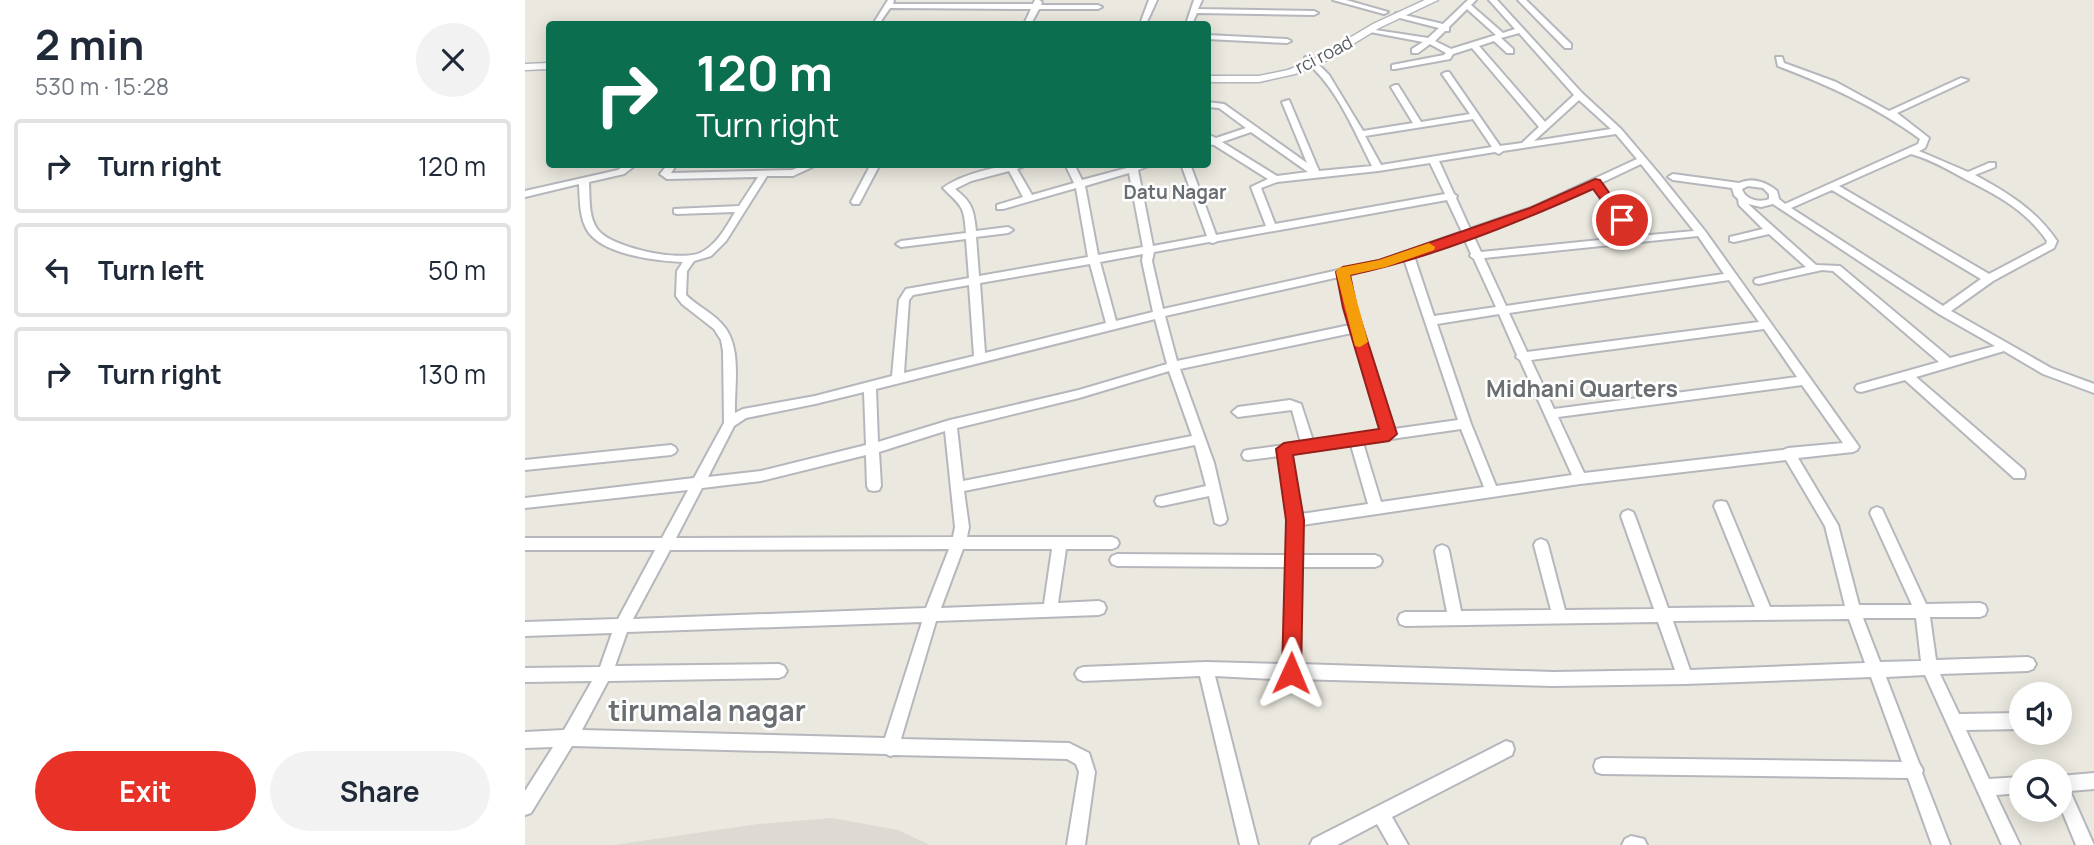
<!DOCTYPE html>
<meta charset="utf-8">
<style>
body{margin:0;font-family:Manrope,sans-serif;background:#f2f2f3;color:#1f2937;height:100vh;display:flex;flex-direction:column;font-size:26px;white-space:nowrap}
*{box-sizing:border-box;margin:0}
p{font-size:23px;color:#747a83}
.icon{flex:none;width:38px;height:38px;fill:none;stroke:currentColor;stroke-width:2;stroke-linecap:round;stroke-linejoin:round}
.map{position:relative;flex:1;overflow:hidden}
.drawer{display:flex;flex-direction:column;background:#fff;width:525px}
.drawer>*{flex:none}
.banner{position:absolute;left:21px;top:21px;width:665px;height:147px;border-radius:7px;box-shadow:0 4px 18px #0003;background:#0b6e4f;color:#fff;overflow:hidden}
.fabs{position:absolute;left:1484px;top:682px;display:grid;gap:14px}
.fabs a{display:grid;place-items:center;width:63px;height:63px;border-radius:50%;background:#fff;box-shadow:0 4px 18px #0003;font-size:35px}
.pin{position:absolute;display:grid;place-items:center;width:60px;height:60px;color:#fff;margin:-30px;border:4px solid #fff;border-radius:50%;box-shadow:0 2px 7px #0007}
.me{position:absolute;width:77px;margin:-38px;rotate:1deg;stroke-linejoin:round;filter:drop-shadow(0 0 5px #0008)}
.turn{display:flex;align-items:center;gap:24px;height:147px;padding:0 35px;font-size:32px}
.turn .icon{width:91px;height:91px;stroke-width:2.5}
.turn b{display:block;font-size:49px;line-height:60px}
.round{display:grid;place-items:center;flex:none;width:74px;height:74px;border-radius:37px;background:#f2f2f3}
.summary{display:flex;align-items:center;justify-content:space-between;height:119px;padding:0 35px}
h1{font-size:42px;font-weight:700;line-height:52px}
.button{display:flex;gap:14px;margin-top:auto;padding:14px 35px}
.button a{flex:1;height:80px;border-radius:42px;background:#e83228;color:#fff;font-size:28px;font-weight:700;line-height:80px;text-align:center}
.button a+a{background:#f2f2f3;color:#1f2937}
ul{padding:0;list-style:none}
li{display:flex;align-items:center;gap:21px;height:94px;margin:0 14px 10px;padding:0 21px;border:4px solid #e0e1e3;border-radius:7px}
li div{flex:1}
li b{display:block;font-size:26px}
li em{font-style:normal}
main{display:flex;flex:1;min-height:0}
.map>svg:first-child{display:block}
.industrial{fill:#dcdad3}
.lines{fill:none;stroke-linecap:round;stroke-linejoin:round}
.street-casing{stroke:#b5b7bc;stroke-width:4}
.secondary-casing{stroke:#b3b6bc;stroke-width:3}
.street{fill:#fff;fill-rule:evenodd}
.secondary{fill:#fff;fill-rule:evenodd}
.route{fill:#e83228;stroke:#97201a;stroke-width:2}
.slow{fill:#f59e0b}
.labels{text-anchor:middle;stroke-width:5;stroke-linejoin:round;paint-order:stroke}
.far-street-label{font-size:18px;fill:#585c60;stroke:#fff}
.far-neighbourhood-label{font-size:19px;font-weight:bold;fill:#696e72;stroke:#fff}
.neighbourhood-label{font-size:23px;font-weight:bold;fill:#696e72;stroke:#fff}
.near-neighbourhood-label{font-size:28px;font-weight:bold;fill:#696e72;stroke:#fff}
</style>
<main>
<section class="drawer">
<div class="summary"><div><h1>2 min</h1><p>530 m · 15:28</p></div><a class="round"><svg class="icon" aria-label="close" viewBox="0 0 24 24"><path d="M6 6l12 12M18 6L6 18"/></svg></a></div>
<ul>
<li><svg class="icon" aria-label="right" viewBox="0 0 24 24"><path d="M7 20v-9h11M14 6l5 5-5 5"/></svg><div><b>Turn right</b></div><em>120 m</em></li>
<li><svg class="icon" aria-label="left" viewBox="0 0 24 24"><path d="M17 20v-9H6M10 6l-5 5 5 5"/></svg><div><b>Turn left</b></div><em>50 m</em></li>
<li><svg class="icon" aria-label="right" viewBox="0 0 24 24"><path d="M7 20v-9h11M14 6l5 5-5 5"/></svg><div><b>Turn right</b></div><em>130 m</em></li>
</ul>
<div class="button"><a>Exit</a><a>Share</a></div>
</section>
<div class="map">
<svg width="1569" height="845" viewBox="0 0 1569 845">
<rect width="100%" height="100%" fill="#ebe8df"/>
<polygon class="industrial" points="307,818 373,830 405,845 89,845 233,824"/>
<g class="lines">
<defs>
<g id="street">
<polygon points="363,0 369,0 368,4 508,4 510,0 514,0 517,2 516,5 573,5 577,7 573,9 514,9 506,24 499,24 506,9 365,8 354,24 348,24"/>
<polygon points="624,0 632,0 621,24 615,24"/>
<polygon points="669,0 677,0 673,9 789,11 793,13 789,15 672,13 667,24 661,24"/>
<polygon points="808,0 821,0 863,12 859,14"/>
<path d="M943,0H951L946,5L978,33L990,29L964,0H972L1057,93L1096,129L1135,175L1180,231L1332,444L1334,447L1332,450L1328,452L1273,458L1313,525L1334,605H1387L1345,513L1347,509L1352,507L1357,509L1401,604L1455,603L1460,605L1462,610L1460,615L1455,617H1405L1411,660L1503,657L1508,659L1511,664L1508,669L1503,671L1415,674L1434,714L1496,713V729L1441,730L1464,779L1496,777V793L1471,795L1495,845H1477L1400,675L1361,677L1394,763L1398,770L1397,773L1425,845H1407L1383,778L1077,774L1071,772L1069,766L1071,760L1077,758L1377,762L1346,677L1160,684L1028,686L770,679L766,680L690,676L733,845H715L675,676L558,681L553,679L550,674L553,669L558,667L681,662L759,664L762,567L592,566L587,564L585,560L587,556L592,554L762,555L763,520L754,456L723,460L719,459L717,455L719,451L723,450L776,443L767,410L713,417L707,412L713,407L765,400L776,404L788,441L857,431L827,333L655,369L689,463L702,519L700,523L695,525L690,523L684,496L637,506L632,505L630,501L632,497L637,496L681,486L670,445L439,491L444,527L442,537H587L592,539L594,543L592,547L587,549H541L533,603L574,601L579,603L581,608L579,613L574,615L411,621L376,739L544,743L564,753L570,772L560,845H542L554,772L551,764L542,759L369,755L365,756L361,754L47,746L6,813L0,815V791L28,747L0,748V732L39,730L67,681L0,682V668L75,667L87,633L0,636V622L93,619L130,550H0V538H137L163,490L0,508V498L169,478L199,423L198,351L196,340L189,329L157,304L151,296L152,271L158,262C132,261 81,255 64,233C54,219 55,200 54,184L0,197V191L93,170L101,164H112L99,174L64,182C65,197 63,217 73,230C87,248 154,262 175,253C191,246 202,226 210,212L152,214L149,213V209L214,206L233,177L142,179L135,174L143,164H152L146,173L267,170L281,164H294L268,176H242L201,241L186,256L169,261L162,271L161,295C172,306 186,312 196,323C218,345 209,385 210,413L218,409L290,396L367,376L374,300L381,289L444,278L441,239L376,247L371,244L376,241L441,233C439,205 437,207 418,188C438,173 480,164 505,164L492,169L507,195L549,183L540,164H549L557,180L602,168L600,164H629L613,170L628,246L682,236L656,164H665L691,235L741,226L726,187L743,179L689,145L682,144V134L691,138L721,128L694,108L682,107V102L699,104L782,163L757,102L764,100L794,171L847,166C829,131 812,87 780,61V57H786L804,75L838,131L888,123L866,87L870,85H873L896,122L945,114L917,74L921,72H924L975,146L997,143L1014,127L947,48L928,54L925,59L870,69H867V65L919,55L921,53L905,44L893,53H887V49L898,42L840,31L844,29L903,38L914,28L871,17V13L918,24ZM942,9L971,35L926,49L910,41L920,31H924V27ZM994,33L1049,95L1020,122L954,46L969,41L982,53H988V49L976,38ZM1054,100L1086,129L1009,141ZM948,119L967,147L856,165L840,136ZM726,132L783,172L752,176L697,142ZM1091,134L1112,159L1006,208L945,229L931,198L932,196L929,194L914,161L970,152L974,154L978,151ZM905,163L920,194L750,224L736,188L752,182L853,171ZM1116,164L1169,231L1114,236L1076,183ZM484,171L498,197L472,205V209H478L551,188L563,257L454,276L451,237L483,233L488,230L483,227L451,231C449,210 447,202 430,189L446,181ZM604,173L618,247L573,255L560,186ZM1069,186L1104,237L956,252L948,235L1012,212ZM922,200L937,232L854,261L638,309L627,261L629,252L684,242L688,243L693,241ZM1173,236L1199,274L981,306L959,258ZM939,238L946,254L945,256L949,259L971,307L909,316L889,256ZM618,254L617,261L628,312L591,321L575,262ZM879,259L933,420L869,429L830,308L824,275ZM565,264L581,323L460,353L455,283ZM814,277L825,325L652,361L640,316ZM1204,280L1234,322L1002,352L984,313ZM444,285L449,356L379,373L384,300L388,295ZM974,314L992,355L991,357L995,360L1047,475L971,486L946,424L912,324ZM630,319L642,364L554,390L425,420L353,442L351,389ZM1239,329L1272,377L1029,409L1006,360ZM644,371L667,436L438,481L432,428L554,398ZM1277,385L1318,443L1263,448L1258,450L1059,473L1033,417ZM339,392L341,445L236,471L183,477L209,426L221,418L290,404ZM936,429L959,487L856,502L838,443ZM420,431L430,527L428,537L151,538L177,488L236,481L341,455L342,486L344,490L349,491L354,490L356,486L354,452ZM826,445L843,504L776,514L766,454ZM1261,460L1300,526L1320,606L1245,607L1203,506L1201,502L1196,501L1191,502L1189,506L1230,607L1143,608L1110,516L1108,512L1103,510L1098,512L1096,516L1129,609L1040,610L1023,545L1021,541L1016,539L1011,541L1009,545L1026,610L936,611L924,551L922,547L917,545L912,547L910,551L922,612H880L875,614L873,619L875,624L880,626L1133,622L1150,670L1028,672L774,664L776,567H850L855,565L857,561L855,557L850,555H776L777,525L1055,484ZM424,549L401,608L108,619L145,550ZM438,549H527L519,604L416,608ZM1338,618H1391L1396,661L1355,662ZM1324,619L1340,663L1165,670L1148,621ZM397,622L360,738L57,730L83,681L254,678L259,676L262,671L259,666L254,664L90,666L102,632Z"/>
<polygon points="993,0 1001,0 1046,44 1046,48 1040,48"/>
<polygon points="682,35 762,39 766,41 762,43 682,39"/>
<path d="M1251,57H1257L1259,63L1311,82L1364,111L1436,78L1443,80L1372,113L1404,138L1400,148L1394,151L1443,172L1464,163H1470V167L1450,175C1483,193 1511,210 1532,241L1529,248L1468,281L1426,311L1526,368L1569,384V393L1518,374L1479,351L1391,377L1499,470L1500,474L1499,478H1489L1380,380L1336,392L1332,391L1330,388L1332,385L1414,362L1308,271L1297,270L1234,284L1230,283L1229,281L1230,279L1281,267L1244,234L1209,242L1205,241V237L1238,229L1214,205L1213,199L1209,195L1207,188L1148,180L1143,177L1148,174L1214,183C1227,177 1242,182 1252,191L1254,199L1260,204L1393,144L1395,139C1352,107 1303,85 1253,66ZM1386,154C1405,159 1424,170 1440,179C1472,195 1501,210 1522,241L1521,244L1464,274L1314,186ZM1223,186L1238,188L1244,194V199C1235,203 1220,200 1217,189ZM1307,190L1456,279L1418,306L1266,208ZM1223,204L1236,207L1248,204L1414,314L1470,346L1425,358L1315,266L1291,265Z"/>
<polygon points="346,164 355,164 334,204 328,204 326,202"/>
<polygon points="146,445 150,447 152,450 150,453 146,455 0,470 0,460"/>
<polygon points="981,741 987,743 989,749 987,755 867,817 883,845 864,845 852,824 812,845 785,845 788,839"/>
<polygon points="1569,773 1569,789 1545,791 1569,845 1551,845 1535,806 1535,776"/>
<polygon points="1106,836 1119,839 1122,845 1097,845 1100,839"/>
</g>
<g id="secondary">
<polygon points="900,0 913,0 854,28 794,65 770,74 734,82 682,82 682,76 734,76 763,70 786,61 848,24"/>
<polygon points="24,63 24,69 0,70 0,64"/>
</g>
</defs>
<use href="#street" class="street-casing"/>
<use href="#secondary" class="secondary-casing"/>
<use href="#street" class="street"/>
<use href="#secondary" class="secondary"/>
</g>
<path class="route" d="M1070,179L1075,180L1102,218V223H1093L1068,189C995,222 904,259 825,275L832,308L872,434L864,441L768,455L779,520L776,673L773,680L766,682L760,680L757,673L761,520L751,449L759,443L854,429L818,308L811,272L818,267L854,260L1005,208Z"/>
<polygon class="slow" points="904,243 910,247 909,250 861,267 825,275 843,342 835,347 830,346 811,272 813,268 854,260"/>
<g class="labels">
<g class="far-street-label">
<text transform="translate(799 55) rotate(-27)" y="6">rci road</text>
</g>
<g class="far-neighbourhood-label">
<text x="650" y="199">Datu Nagar</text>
</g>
<g class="neighbourhood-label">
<text x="1057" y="397">Midhani Quarters</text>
</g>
<g class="near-neighbourhood-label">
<text x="182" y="721">tirumala nagar</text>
</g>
</g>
</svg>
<div class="fabs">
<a><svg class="icon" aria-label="sound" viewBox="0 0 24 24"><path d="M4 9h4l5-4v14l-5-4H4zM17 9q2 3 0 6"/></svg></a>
<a><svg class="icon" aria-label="search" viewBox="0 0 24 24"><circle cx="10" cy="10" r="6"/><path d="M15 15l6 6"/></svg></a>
</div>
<div class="pin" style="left:1097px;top:220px;background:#d93025"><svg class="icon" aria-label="arrive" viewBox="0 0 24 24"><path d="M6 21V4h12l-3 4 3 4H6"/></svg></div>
<svg class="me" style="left:766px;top:673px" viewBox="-20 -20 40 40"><path d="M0-17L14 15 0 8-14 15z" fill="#e83228" stroke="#fff" stroke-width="4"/></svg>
<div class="banner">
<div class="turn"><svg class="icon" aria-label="right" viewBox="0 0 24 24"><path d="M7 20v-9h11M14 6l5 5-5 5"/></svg><div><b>120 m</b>Turn right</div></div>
</div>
</div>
</main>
